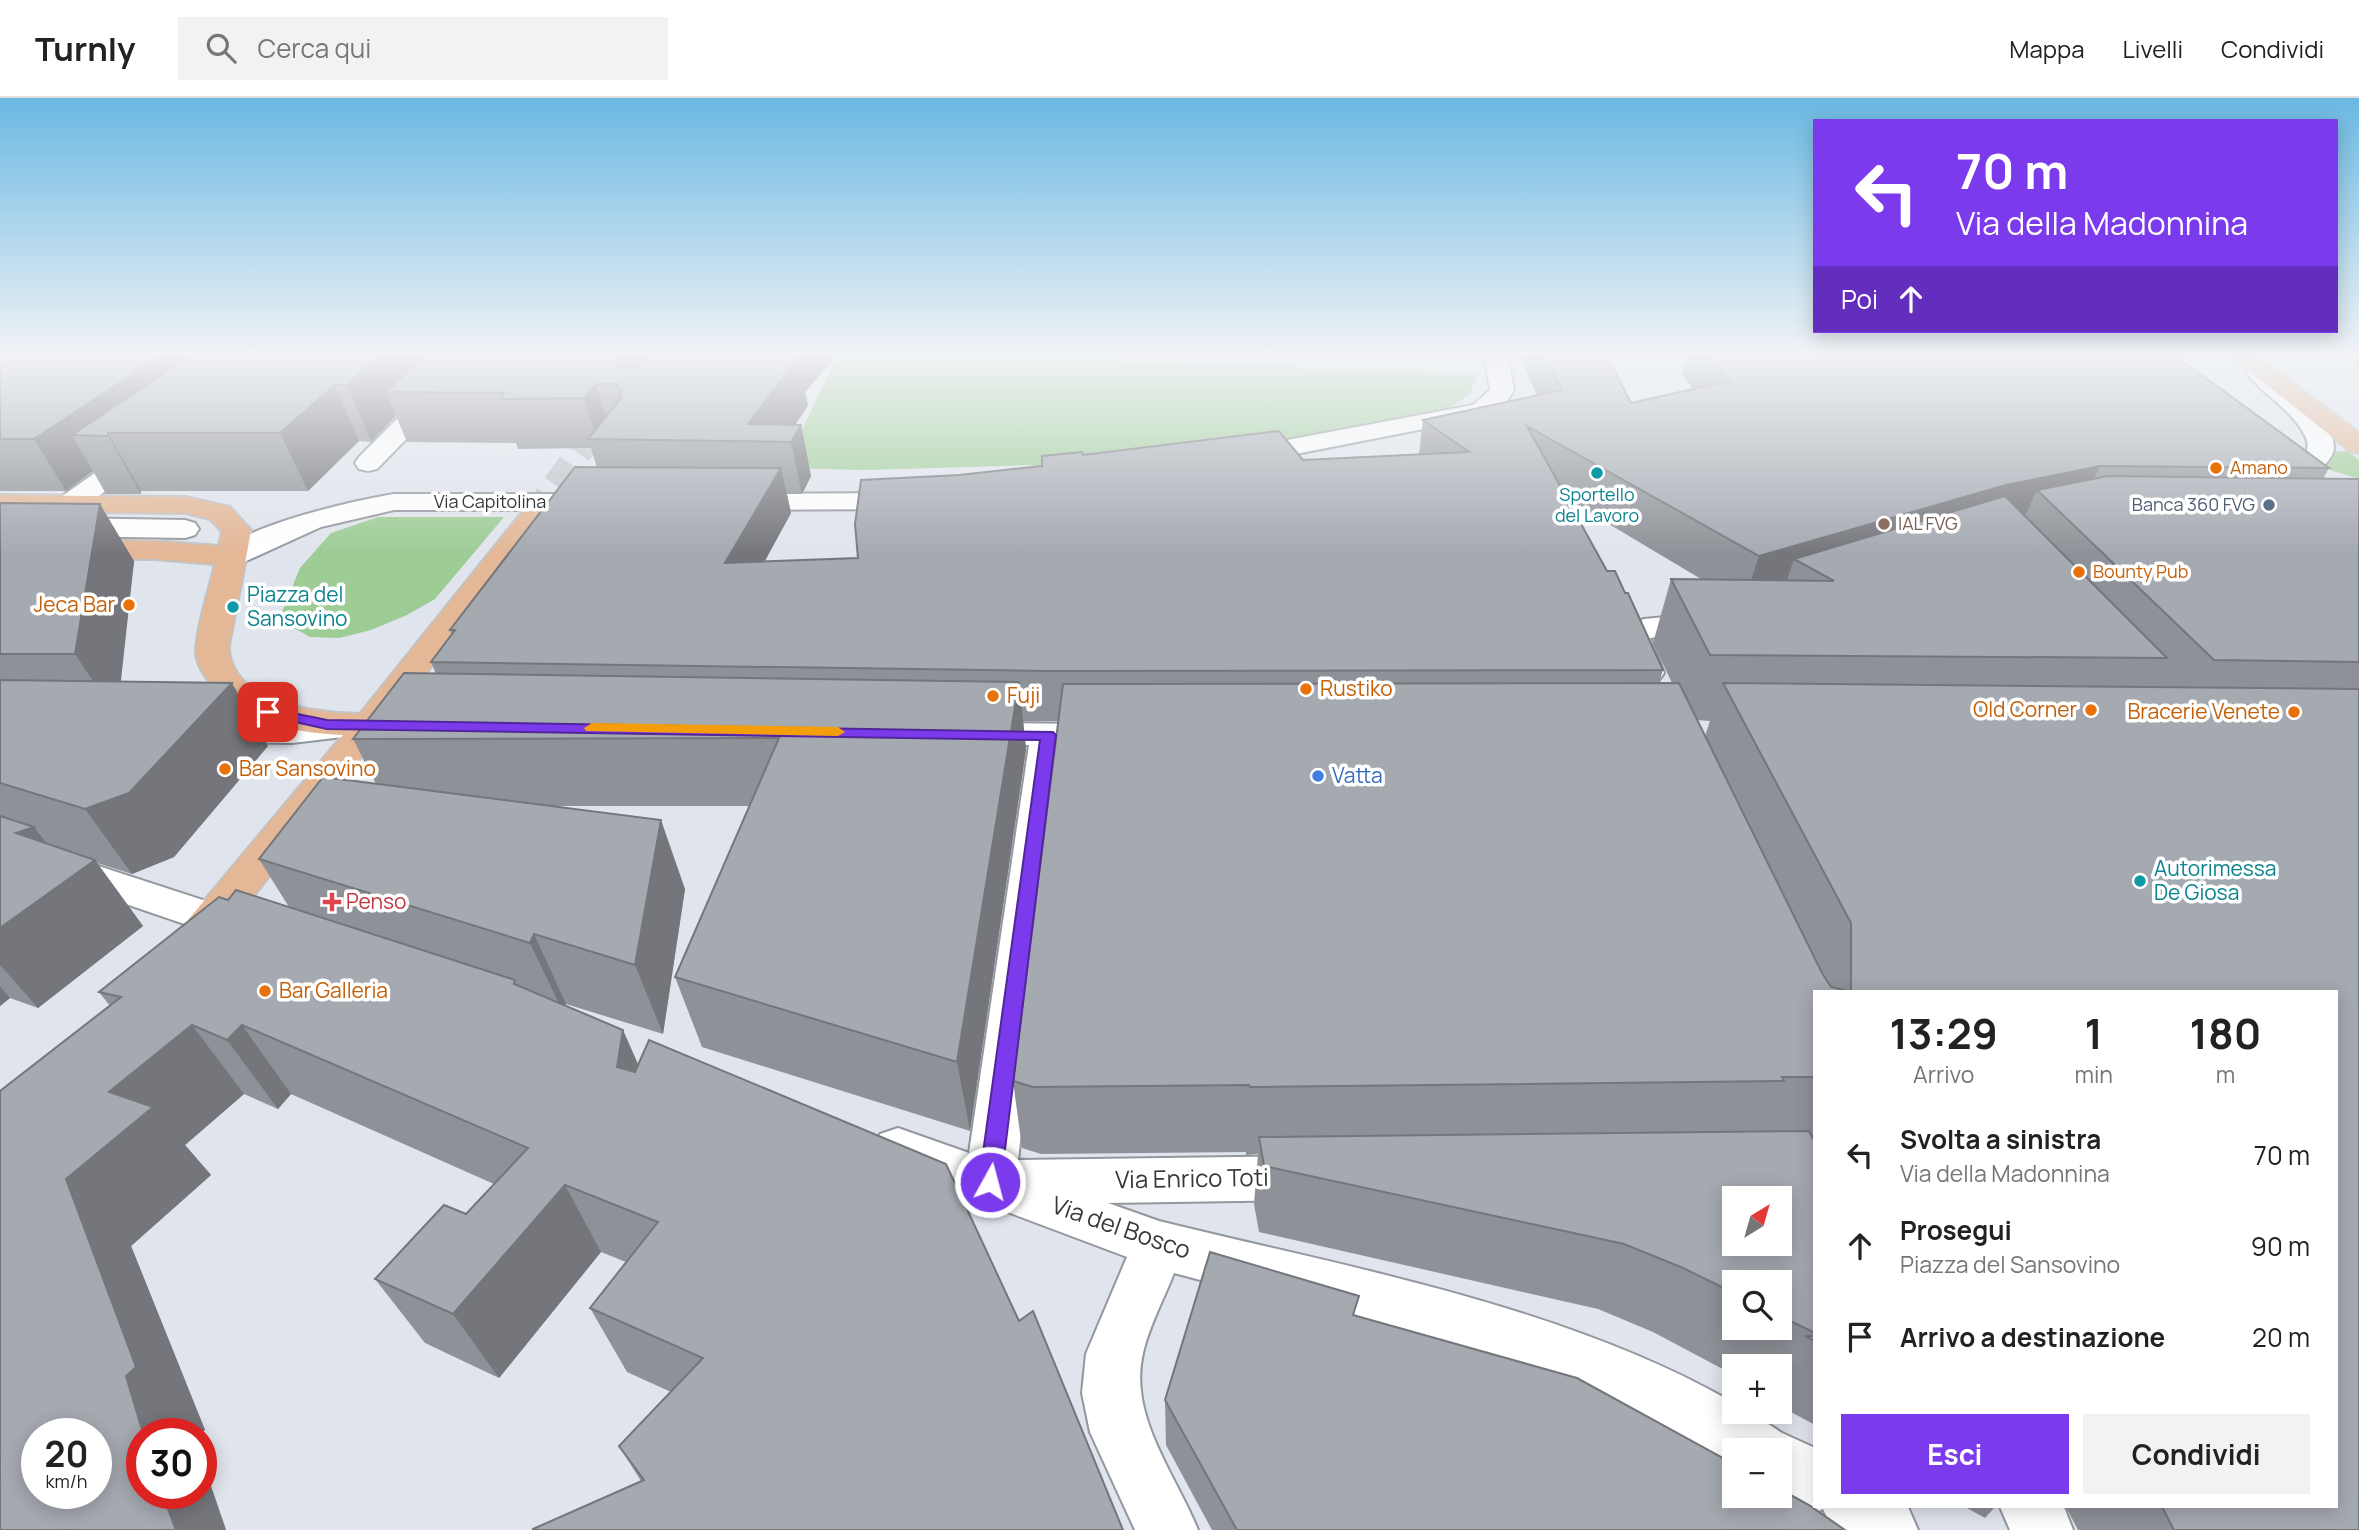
<!DOCTYPE html>
<html lang="it">
<meta charset="utf-8">
<style>
body{margin:0;font-family:Manrope,sans-serif;background:#f2f2f2;color:#222;height:100vh;display:flex;flex-direction:column;font-size:26px;white-space:nowrap}
*{box-sizing:border-box;margin:0}
p{font-size:23px;color:#767676}
.icon{flex:none;width:38px;height:38px;fill:none;stroke:currentColor;stroke-width:2;stroke-linecap:round;stroke-linejoin:round}
.map{position:relative;flex:1;overflow:hidden}
.panel{position:absolute;left:1813px;top:892px;width:525px;height:518px;display:flex;flex-direction:column;background:#fff;border-radius:0px;box-shadow:0 4px 18px #0003}
.panel>*{flex:none}
.hud{position:absolute;left:1813px;top:21px;width:525px;height:214px;border-radius:0px;box-shadow:0 4px 18px #0003;background:#7c3aed;color:#fff;overflow:hidden}
.needle{width:46px;rotate:37deg}
.controls{position:absolute;left:1722px;top:1088px;display:grid;gap:14px}
.controls a{display:grid;place-items:center;width:70px;height:70px;border-radius:0px;background:#fff;box-shadow:0 4px 18px #0003;font-size:35px}
.speed{position:absolute;left:21px;top:1320px;display:flex;gap:14px;font-size:35px;font-weight:700;text-align:center}
.speed>*{display:grid;place-content:center;width:91px;height:91px;border-radius:50%;background:#fff;box-shadow:0 4px 18px #0003;line-height:1}
.speed small{font-size:18px;font-weight:400}
.speed .limit{border:10px solid #d22;background:#fff;color:#111}
.pin{position:absolute;display:grid;place-items:center;width:60px;height:60px;color:#fff;margin:-30px;border-radius:14px;box-shadow:0 4px 10px #0006}
.me{position:absolute;width:77px;margin:-38px;rotate:7deg;stroke-linejoin:round;filter:drop-shadow(0 0 5px #0008)}
.turn{display:flex;align-items:center;gap:24px;height:147px;padding:0 28px;font-size:32px}
.turn .icon{width:91px;height:91px;stroke-width:2.5}
.turn b{display:block;font-size:49px;line-height:60px}
.then{display:flex;align-items:center;height:66px;padding:0 28px;background:#0003;gap:14px;font-size:26px}
.eta{display:flex;justify-content:space-evenly;align-items:center;height:119px;text-align:center}
.eta b{font-size:42px;font-weight:700;line-height:49px}
.button{display:flex;gap:14px;margin-top:auto;padding:14px 28px}
.button a{flex:1;height:80px;border-radius:0px;background:#7c3aed;color:#fff;font-size:28px;font-weight:700;line-height:80px;text-align:center}
.button a+a{background:#f2f2f2;color:#222}
ul{padding:0;list-style:none}
li{display:flex;align-items:center;gap:21px;height:91px;padding:0 28px}
li div{flex:1}
li b{display:block;font-size:26px}
li em{font-style:normal}
header{display:flex;align-items:center;gap:42px;box-sizing:border-box;height:98px;padding:0 35px;background:#fff;border-bottom:2px solid #e0e0e0}
header strong{font-size:33px}
nav{display:flex;gap:38px;margin-inline-start:auto;font-size:24px}
.search{width:490px;height:63px;background:#f2f2f2;display:flex;align-items:center;gap:18px;box-sizing:border-box;padding:0 24px;border-radius:0px;color:#767676;font-size:26px}
.map>svg:first-child{display:block}
.green{fill:#9dcc95}
.lines{fill:none;stroke-linecap:round;stroke-linejoin:round}
.major-tunnel{stroke:#bec2c8;stroke-width:26;stroke-dasharray:26 13;stroke-linecap:butt}
.minor-casing{stroke:#93979e;stroke-width:4}
.major-casing{stroke:#c3c3c4;stroke-width:4}
.minor{fill:#fff;fill-rule:evenodd}
.major{fill:#e4b796;fill-rule:evenodd}
.wall{fill:#8e9197;fill-rule:evenodd}
.shaded-wall{fill:#74767b}
.building{fill:#a5a9b0;stroke:#74767b;stroke-width:2;fill-rule:evenodd}
.route{fill:#7c3aed;stroke:#51269a;stroke-width:2}
.slow{fill:#f59e0b}
.food-dot{fill:#e8710a;stroke:#fff;stroke-width:2.5}
.culture-dot{fill:#0f9aa8;stroke:#fff;stroke-width:2.5}
.service-dot{fill:#5c6f8a;stroke:#fff;stroke-width:2.5}
.education-dot{fill:#8d6e63;stroke:#fff;stroke-width:2.5}
.shop-dot{fill:#3f7fe0;stroke:#fff;stroke-width:2.5}
.health-dot{fill:#e0444e;stroke:#fff;stroke-width:2.5}
.labels{text-anchor:middle;stroke-width:7;stroke-linejoin:round;paint-order:stroke}
.far-food-label{font-size:18px;fill:#c56008;stroke:#fff;text-anchor:start}
.far-culture-label{font-size:18px;fill:#0d838f;stroke:#fff}
.far-street-label{font-size:18px;fill:#36383a;stroke:#fff}
.far-service-label{font-size:18px;fill:#4e5e75;stroke:#fff;text-anchor:end}
.far-education-label{font-size:18px;fill:#785e54;stroke:#fff;text-anchor:start}
.culture-label{font-size:21px;fill:#0d838f;stroke:#fff;text-anchor:start}
.food-label{font-size:21px;fill:#c56008;stroke:#fff;text-anchor:start}
.shop-label{font-size:21px;fill:#366cbe;stroke:#fff;text-anchor:start}
.health-label{font-size:21px;fill:#be3a42;stroke:#fff;text-anchor:start}
.near-street-label{font-size:24px;fill:#36383a;stroke:#fff}
</style>
<header>
<strong>Turnly</strong>
<div class="search"><svg class="icon" aria-label="search" viewBox="0 0 24 24"><circle cx="10" cy="10" r="6"/><path d="M15 15l6 6"/></svg>Cerca qui</div>
<nav><a>Mappa</a><a>Livelli</a><a>Condividi</a></nav>
</header>
<div class="map">
<svg width="2359" height="1432" viewBox="0 0 2359 1432">
<rect width="100%" height="100%" fill="#e0e4ec"/>
<g class="green">
<polygon points="838,256 1106,256 1116,262 1296,269 1315,273 1478,275 1470,296 1445,313 1370,329 1089,373 1036,378 1031,367 864,372 784,370"/>
<polygon points="2348,353 2359,362 2359,381 2324,370 2331,354"/>
<polygon points="378,419 504,419 435,501 407,517 371,532 339,540 310,539 292,529 282,514 300,470 331,435"/>
</g>
<g class="lines">
<polyline class="major-tunnel" points="533,419 620,296 657,256"/>
<defs>
<g id="minor">
<polygon points="1484,256 1507,256 1514,292 1505,306 1490,318 1240,367 1231,365 1227,359 1231,353 1240,351 1473,307 1490,292"/>
<path d="M2258,267L2266,269C2284,285 2334,324 2334,349C2334,360 2324,365 2321,374C2319,382 2324,387 2319,395L2309,397L2299,395C2282,369 2315,362 2306,340C2294,312 2263,298 2246,274L2250,269Z"/>
<polygon points="438,287 447,289 450,294 447,299 377,371 368,373 359,371 355,365 359,359 429,289"/>
<polygon points="143,345 152,347 156,353 152,359 81,411 71,413 61,411 57,405 61,399 134,347"/>
<polygon points="910,395 920,397 924,403 920,409 910,411 736,412 726,410 722,404 726,398 736,396"/>
<path d="M394,396H602L612,398L616,404L612,410L602,412H394L321,429L244,464L233,467L222,464L218,458C239,428 357,402 394,396Z"/>
<polygon points="0,419 185,422 195,425 199,431 195,437 185,440 0,437"/>
<polygon points="1709,515 1720,518 1725,525 1720,532 1650,540 1664,575 1659,582 1647,585 1635,582 1617,542 1624,528 1644,521"/>
<polygon points="355,617 368,620 373,628 368,636 292,645 209,644 196,641 191,633 196,625 209,622 292,623"/>
<path d="M971,625L1107,626L1120,629L1125,637L1120,645L1107,648H1065L1018,1062L1310,1058L1328,1064L1335,1080L1328,1096L1310,1102L1108,1105L1159,1123C1349,1170 1563,1207 1734,1305V1314H1750L1782,1335L1815,1350V1409H1908L1918,1432H1833L1823,1411L1815,1415L1780,1398V1353H1734V1372L1665,1331L1568,1285L1475,1255L1174,1175C1164,1201 1149,1228 1143,1255C1128,1318 1176,1377 1198,1432H1135L1090,1334L1082,1295L1086,1256L1127,1159L880,1066L873,1051L880,1036L898,1030L969,1055L1029,647H971L958,644L953,636L958,628Z"/>
<polygon points="0,736 258,820 264,831 258,842 243,846 0,763"/>
<polygon points="2000,1409 2064,1409 2073,1432 2010,1432"/>
</g>
<g id="major">
<polygon points="2228,256 2254,256 2359,335 2359,355 2350,353"/>
<path d="M0,397L186,399L230,409L251,432C246,462 240,491 234,521C233,531 228,544 229,553C235,607 319,615 360,616L523,413L533,410L543,413L547,419L218,844L203,848L188,844L182,833L188,822L343,637C316,636 282,631 257,622C234,613 194,577 196,551C198,523 209,493 215,466L154,461L0,460V442L154,443L219,448L222,433L210,421L186,415L0,413Z"/>
</g>
</defs>
<use href="#minor" class="minor-casing"/>
<use href="#major" class="major-casing"/>
<use href="#minor" class="minor"/>
<use href="#major" class="major"/>
</g>
<g class="wall">
<path d="M0,256H838L805,294L808,308L795,327H801L811,378L802,396H787L791,415L765,463L858,460L959,377L1042,368L1083,357L1303,362L1419,356L1423,322L1537,298L1520,258H1510L1509,256H1606L1631,305L1693,291L1682,276L1687,256H2173L2329,370L2323,381H2359V1432H2078L2066,1409H2336V894H1815V1327L1780,1308V1269H1734V1277L1653,1234L1598,1211L1259,1134L1254,1106L1258,1056L1246,1057V1054L1041,1056L1022,1050L1013,983L1058,623H1023L1026,651L970,1033L702,949L675,879L750,708H549L685,791L663,936L566,906L565,907L638,967L1019,1223L1123,1432L641,1383L619,1348L671,1294L627,1274L590,1210L626,1164L601,1154L499,1280L425,1245L375,1181L466,1116L494,1086L291,996L278,1011L244,996L185,1047L211,1077L131,1148L205,1332L200,1335H142L201,1395V1359L226,1432H0L110,908L99,894L228,802L289,809L259,761L376,686L353,641L436,576L431,564L452,537L450,532L597,370L591,350L518,351L516,345L407,344L396,318L371,344L359,343L308,393H141V396H106L93,373L66,393H0ZM1567,401L1701,481H1671L1653,545L1672,585H1659L1663,572L1625,495L1607,473ZM1697,622L1710,623L1705,638ZM1734,1185H1780V1230H1734Z"/>
<polygon points="1312,256 1482,256 1482,258 1426,257 1400,260 1377,257"/>
<polygon points="0,405 134,463 120,583 268,648 174,759 132,776 97,765 143,828 38,910 10,900 0,908"/>
<polygon points="1356,1218 1845,1432 1212,1432 1166,1347 1165,1302"/>
<polygon points="1965,1409 1995,1409 1985,1420"/>
</g>
<g class="shaded-wall">
<polygon points="163,256 191,256 208,291 108,335 141,393 141,396 108,338 72,337 93,373 66,393 34,341"/>
<polygon points="381,256 409,256 423,292 386,294 396,318 371,344 347,287"/>
<polygon points="621,256 632,256 642,293 617,264"/>
<polygon points="787,256 838,256 805,294 808,308 783,344 748,326 784,259"/>
<polygon points="1400,256 1426,256 1400,260"/>
<polygon points="596,286 611,335 597,342 584,300"/>
<polygon points="335,287 359,343 308,393 280,335"/>
<polygon points="801,327 811,378 802,396 791,344"/>
<polygon points="2100,368 2077,413 2037,392 2021,426 1794,461 1783,494 1743,506 1759,458 2006,387"/>
<polygon points="781,370 791,415 737,513 725,465"/>
<polygon points="100,406 134,463 117,619 75,556"/>
<polygon points="1019,584 1026,651 970,1033 957,964"/>
<polygon points="232,585 268,648 174,759 132,776 85,711"/>
<polygon points="661,722 685,791 663,936 635,867"/>
<polygon points="34,729 72,778 95,762 143,828 38,910 0,867 0,830 16,735"/>
<polygon points="534,836 566,906 563,914 530,845"/>
<polygon points="0,888 10,900 0,908"/>
<polygon points="192,927 244,996 185,1047 211,1077 131,1148 205,1332 200,1335 143,1335 66,1081 109,994"/>
<polygon points="242,927 291,996 278,1011 227,942"/>
<polygon points="623,932 653,1000 617,969"/>
<polygon points="565,1087 601,1154 499,1280 453,1216"/>
<polygon points="201,1359 226,1432 176,1432 162,1395 201,1395"/>
</g>
<g class="building">
<polygon points="0,256 163,256 34,341 0,341"/>
<polygon points="193,256 381,256 347,287 335,287 280,335 108,335 108,338 72,337"/>
<polygon points="426,256 621,256 617,264 621,270 641,270 651,256 787,256 784,259 799,259 748,326 801,327 791,344 588,341 621,300 618,300 622,293 616,286 596,286 584,300 500,301 504,295 386,294"/>
<polygon points="1545,256 1606,256 1631,305 1729,283 1709,256 2173,256 2329,370 2100,368 2006,387 1759,458 1527,328 1607,473 1615,473 1625,495 1628,495 1663,572 1044,573 431,564 455,532 450,532 575,369 781,370 725,465 858,460 855,426 861,382 959,377 1042,368 1042,358 1082,354 1083,357 1279,333 1303,362 1469,354 1423,322 1562,292"/>
<polygon points="2108,378 2359,381 2359,564 2214,562 2037,392"/>
<polygon points="2005,398 2167,560 1710,557 1671,481 1834,483 1794,461"/>
<polygon points="0,405 100,406 75,556 0,556"/>
<polygon points="404,575 1019,584 957,964 675,879 779,640 353,641"/>
<polygon points="0,582 232,585 129,695 85,711 0,685"/>
<polygon points="1679,585 1822,875 1831,889 1851,894 1851,825 1723,585 2359,591 2359,1432 2174,1432 2162,1409 2336,1409 2336,894 1815,894 1815,979 1782,979 1784,983 1250,989 1249,987 1033,989 1013,983 1063,586"/>
<polygon points="323,679 661,722 635,867 534,836 530,845 259,761"/>
<polygon points="0,718 34,729 16,735 95,762 0,830"/>
<path d="M236,792L515,882L514,886L623,932L617,969L635,974L649,942L946,1066L1019,1223L1033,1213L1123,1432H533V1431L644,1382L619,1348L703,1260L590,1210L658,1124L565,1087L453,1216L375,1181L444,1107L466,1116L528,1050L242,927L227,942L192,927L109,994L153,1009L66,1081L136,1269L126,1278L143,1335H142V1395H162L176,1432H0V993L121,899L99,894L219,799L228,802ZM37,1335H96V1395H37Z"/>
<path d="M1809,1033L1815,1044V1235L1780,1218V1185H1734V1195L1683,1170L1624,1146L1264,1068L1259,1039ZM1734,1101H1780V1146H1734Z"/>
<polygon points="1210,1154 1359,1198 1353,1217 1577,1280 1734,1366 1734,1398 1780,1398 1780,1391 1809,1407 1845,1432 1237,1432 1165,1302"/>
<polygon points="1805,1238 1815,1238 1815,1243"/>
</g>
<linearGradient id="sky" x2="0" y2="1"><stop stop-color="#6ab8e2"/><stop offset="0.56" stop-color="#f1f3f6"/><stop offset="1" stop-color="#f1f3f6" stop-opacity="0"/></linearGradient>
<rect width="2359" height="457" fill="url(#sky)"/>
<polygon class="route" points="268,610 327,622 1053,634 1056,637 1001,1084 997,1090 990,1093 983,1090 979,1084 1040,642 327,631 263,617 260,614"/>
<polygon class="slow" points="592,625 838,629 845,634 838,638 586,633 584,630"/>
<g class="food-dot">
<circle cx="2216" cy="370" r="7"/>
<circle cx="2079" cy="474" r="7"/>
<circle cx="129" cy="507" r="7"/>
<circle cx="1306" cy="591" r="7"/>
<circle cx="993" cy="598" r="7"/>
<circle cx="2091" cy="612" r="7"/>
<circle cx="2294" cy="614" r="7"/>
<circle cx="225" cy="671" r="7"/>
<circle cx="265" cy="893" r="7"/>
</g>
<g class="culture-dot">
<circle cx="1597" cy="375" r="7"/>
<circle cx="233" cy="509" r="7"/>
<circle cx="2140" cy="783" r="7"/>
</g>
<circle class="service-dot" cx="2269" cy="407" r="7"/>
<circle class="education-dot" cx="1884" cy="426" r="7"/>
<circle class="shop-dot" cx="1318" cy="678" r="7"/>
<path class="health-dot" d="M328.5 793.5h7v7h7v7h-7v7h-7v-7h-7v-7h7z"/>
<g class="labels">
<g class="far-food-label">
<text x="2230" y="376">Amano</text>
<text x="2093" y="480">Bounty Pub</text>
</g>
<g class="far-culture-label">
<text x="1597" y="403">Sportello<tspan x="1597" dy="21">del Lavoro</tspan></text>
</g>
<g class="far-street-label">
<text x="490" y="410">Via Capitolina</text>
</g>
<g class="far-service-label">
<text x="2255" y="413">Banca 360 FVG</text>
</g>
<g class="far-education-label">
<text x="1898" y="432">IAL FVG</text>
</g>
<g class="culture-label">
<text x="247" y="504">Piazza del<tspan x="247" dy="24">Sansovino</tspan></text>
<text x="2154" y="778">Autorimessa<tspan x="2154" dy="24">De Giosa</tspan></text>
</g>
<g class="food-label">
<text x="115" y="514" text-anchor="end">Jeca Bar</text>
<text x="1320" y="598">Rustiko</text>
<text x="1007" y="605">Fuji</text>
<text x="2077" y="619" text-anchor="end">Old Corner</text>
<text x="2280" y="621" text-anchor="end">Bracerie Venete</text>
<text x="239" y="678">Bar Sansovino</text>
<text x="279" y="900">Bar Galleria</text>
</g>
<g class="shop-label">
<text x="1332" y="685">Vatta</text>
</g>
<g class="health-label">
<text x="346" y="811">Penso</text>
</g>
<g class="near-street-label">
<text transform="translate(1192 1081) rotate(-1)" y="8">Via Enrico Toti</text>
<text transform="translate(1121 1130) rotate(19)" y="8">Via del Bosco</text>
</g>
</g>
</svg>
<div class="controls">
<a><svg class="needle" viewBox="-14 -14 28 28"><path d="M0-13l5 13h-10z" fill="#e53935"/><path d="M0 13l5-13h-10z" fill="#767676"/></svg></a>
<a><svg class="icon" aria-label="search" viewBox="0 0 24 24"><circle cx="10" cy="10" r="6"/><path d="M15 15l6 6"/></svg></a>
<a>+</a>
<a>−</a>
</div>
<div class="speed"><div>20<small>km/h</small></div><div class="limit">30</div></div>
<div class="pin" style="left:268px;top:614px;background:#d93025"><svg class="icon" aria-label="arrive" viewBox="0 0 24 24"><path d="M6 21V4h12l-3 4 3 4H6"/></svg></div>
<svg class="me" style="left:990px;top:1084px" viewBox="-20 -20 40 40"><circle r="17" fill="#7c3aed" stroke="#fff" stroke-width="3"/><path d="M0-11L8 9 0 5-8 9z" fill="#fff"/></svg>
<div class="hud">
<div class="turn"><svg class="icon" aria-label="left" viewBox="0 0 24 24"><path d="M17 20v-9H6M10 6l-5 5 5 5"/></svg><div><b>70 m</b>Via della Madonnina</div></div>
<div class="then">Poi<svg class="icon" aria-label="ahead" viewBox="0 0 24 24"><path d="M12 20V5M6 11l6-6 6 6"/></svg></div>
</div>
<section class="panel">
<div class="eta">
<div><b>13:29</b><p>Arrivo</p></div>
<div><b>1</b><p>min</p></div>
<div><b>180</b><p>m</p></div>
</div>
<ul>
<li><svg class="icon" aria-label="left" viewBox="0 0 24 24"><path d="M17 20v-9H6M10 6l-5 5 5 5"/></svg><div><b>Svolta a sinistra</b><p>Via della Madonnina</p></div><em>70 m</em></li>
<li><svg class="icon" aria-label="ahead" viewBox="0 0 24 24"><path d="M12 20V5M6 11l6-6 6 6"/></svg><div><b>Prosegui</b><p>Piazza del Sansovino</p></div><em>90 m</em></li>
<li><svg class="icon" aria-label="arrive" viewBox="0 0 24 24"><path d="M6 21V4h12l-3 4 3 4H6"/></svg><div><b>Arrivo a destinazione</b></div><em>20 m</em></li>
</ul>
<div class="button"><a>Esci</a><a>Condividi</a></div>
</section>
</div>
